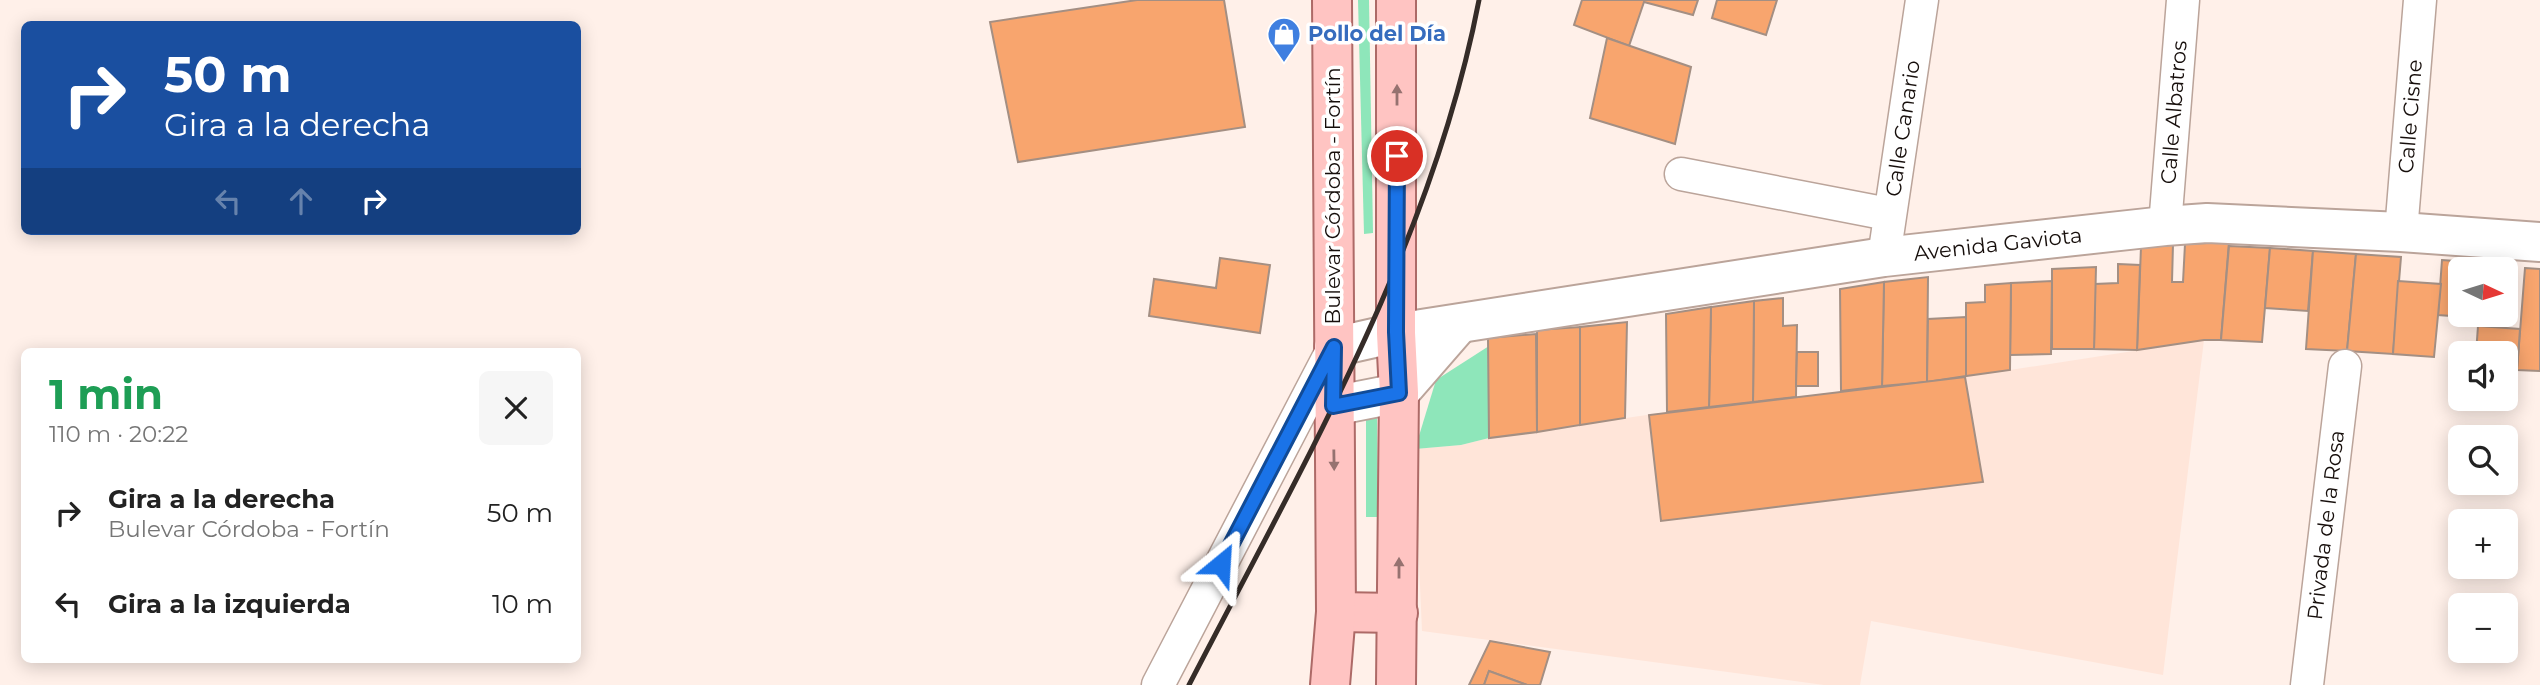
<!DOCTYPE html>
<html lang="es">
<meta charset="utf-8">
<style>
body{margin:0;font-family:Montserrat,sans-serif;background:#f6f6f6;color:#222;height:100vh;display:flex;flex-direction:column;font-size:26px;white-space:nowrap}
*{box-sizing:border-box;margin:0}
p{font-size:23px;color:#767676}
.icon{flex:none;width:38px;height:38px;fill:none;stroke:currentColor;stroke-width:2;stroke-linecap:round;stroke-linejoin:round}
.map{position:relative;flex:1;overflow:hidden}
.details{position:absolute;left:21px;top:348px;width:560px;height:315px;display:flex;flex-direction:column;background:#fff;border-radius:10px;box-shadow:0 4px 18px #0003}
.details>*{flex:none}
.top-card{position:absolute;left:21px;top:21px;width:560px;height:214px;border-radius:10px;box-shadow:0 4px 18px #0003;background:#1a4fa0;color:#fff;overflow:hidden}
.needle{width:46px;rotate:94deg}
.fabs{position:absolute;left:2448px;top:257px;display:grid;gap:14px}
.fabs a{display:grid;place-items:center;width:70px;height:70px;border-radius:10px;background:#fff;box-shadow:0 4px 18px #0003;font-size:35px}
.pin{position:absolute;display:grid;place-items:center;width:60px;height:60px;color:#fff;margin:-30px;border:4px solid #fff;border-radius:50%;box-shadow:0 2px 7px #0007}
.me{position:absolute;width:77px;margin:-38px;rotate:27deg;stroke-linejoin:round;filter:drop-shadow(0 0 5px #0008)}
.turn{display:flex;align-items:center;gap:24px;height:147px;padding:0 28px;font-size:32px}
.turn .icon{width:91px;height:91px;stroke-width:2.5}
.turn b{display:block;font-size:49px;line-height:60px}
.lanes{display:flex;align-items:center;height:66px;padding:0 28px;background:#0003;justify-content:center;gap:35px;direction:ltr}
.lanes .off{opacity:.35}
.round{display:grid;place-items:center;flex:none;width:74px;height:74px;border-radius:10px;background:#f6f6f6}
.headline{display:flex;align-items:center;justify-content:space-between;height:119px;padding:0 28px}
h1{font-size:42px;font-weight:700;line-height:52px;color:#1e9e55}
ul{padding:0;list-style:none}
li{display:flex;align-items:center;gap:21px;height:91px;padding:0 28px}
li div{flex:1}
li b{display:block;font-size:26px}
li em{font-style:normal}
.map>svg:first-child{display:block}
.built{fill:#ffe5d9}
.green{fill:#8ee6ba}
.building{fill:#f8a56e;stroke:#a48f83;stroke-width:2}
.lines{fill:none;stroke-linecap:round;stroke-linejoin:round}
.minor-casing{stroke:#bba49a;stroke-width:35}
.tertiary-casing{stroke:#bba49a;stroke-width:42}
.primary-casing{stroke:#ad6a67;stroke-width:42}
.minor{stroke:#fff;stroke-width:32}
.tertiary{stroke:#fff;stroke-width:38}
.primary{stroke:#ffc4c2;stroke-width:38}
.rail{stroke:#352c28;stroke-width:5}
.oneway{fill:#967270}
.route-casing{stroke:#114b97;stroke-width:18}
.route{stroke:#1a73e8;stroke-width:12}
.labels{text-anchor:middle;stroke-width:7;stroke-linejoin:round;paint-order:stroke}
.shop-label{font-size:21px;font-weight:bold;fill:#366cbe;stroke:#fff;text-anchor:start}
.street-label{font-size:21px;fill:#160e0b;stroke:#fff}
</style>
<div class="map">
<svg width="2540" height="685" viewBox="0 0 2540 685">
<rect width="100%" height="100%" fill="#fff0e9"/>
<polygon class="built" points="2204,340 2163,675 1871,621 1860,685 1824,685 1422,631 1414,449 1461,445 1489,438 1667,412 1965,377"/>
<g class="green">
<polygon points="1358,0 1369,0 1373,233 1364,234"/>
<polygon points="1489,346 1489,438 1461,445 1415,449 1436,380"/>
<polygon points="1377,413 1378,517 1366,517 1366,414"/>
</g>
<g class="building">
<polygon points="1137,0 1224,0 1245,127 1018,162 990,22"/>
<polygon points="1582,0 1698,0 1693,15 1644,2 1629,46 1574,25"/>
<polygon points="1717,0 1777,0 1766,35 1712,18"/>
<polygon points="1607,38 1691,67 1675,144 1590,118"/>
<polygon points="2229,242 2221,340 2204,340 2137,350 2141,247 2173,244 2172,282 2183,282 2185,244"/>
<polygon points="2229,246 2270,248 2262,342 2221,340"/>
<polygon points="2270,248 2313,251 2308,311 2265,308"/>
<polygon points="2313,251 2356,254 2347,351 2306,349"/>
<polygon points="2356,254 2401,257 2393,354 2347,351"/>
<polygon points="1220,258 1270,265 1260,333 1149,316 1154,279 1216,288"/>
<polygon points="2442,260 2483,263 2483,270 2460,270 2460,315 2479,315 2479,318 2438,315"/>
<polygon points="2118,264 2140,265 2137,350 2094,349 2095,284 2118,283"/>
<polygon points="2096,267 2094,349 2052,349 2052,269"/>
<polygon points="2525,268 2540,269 2540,371 2517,370"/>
<polygon points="1928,277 1927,382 1882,386 1884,282"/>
<polygon points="2052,281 2051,354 2010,355 2011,283"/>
<polygon points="2398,281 2441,284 2434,357 2393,354"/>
<polygon points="1884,282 1882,386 1841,391 1840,289"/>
<polygon points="2011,283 2010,370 1966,376 1966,303 1985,302 1985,285"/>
<polygon points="1783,298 1783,326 1797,325 1796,397 1753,402 1754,301"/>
<polygon points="1754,301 1753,402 1709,407 1711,307"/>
<polygon points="1711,307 1709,407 1667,412 1666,314"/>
<polygon points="1966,317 1966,376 1927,382 1928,319"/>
<polygon points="1627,322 1625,418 1580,425 1580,327"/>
<polygon points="2478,326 2520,329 2517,370 2506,369 2506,354 2476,354"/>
<polygon points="1580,327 1580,425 1537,432 1537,330"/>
<polygon points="1536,334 1537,432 1489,438 1488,338"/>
<polygon points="1797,352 1818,352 1818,386 1796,386"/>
<polygon points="1965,377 1983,482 1661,521 1649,415"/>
<polygon points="1490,641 1550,652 1540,685 1527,685 1489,671 1484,685 1469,685"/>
<polygon points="1489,671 1527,685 1484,685"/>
</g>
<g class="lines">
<defs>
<g id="minor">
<polyline points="1681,174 1888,214"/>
<path id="s1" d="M2165,226L2183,0"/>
<path id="s2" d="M2401,232L2420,0"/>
<path id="s3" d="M1884,257L1922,0"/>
<polyline points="1158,685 1334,347"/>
<path id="s4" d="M2307,685L2345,366"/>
</g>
<g id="tertiary">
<path id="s5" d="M1334,347L1396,333L1884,257L2165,226L2207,223L2401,232L2540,242"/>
<polyline points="1333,406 1399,393 1459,324"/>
</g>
<g id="primary">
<polyline points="1336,612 1398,613"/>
<polyline points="1330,685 1336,612 1332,0"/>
<polyline points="1396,685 1399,393 1396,333 1396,0"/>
</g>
</defs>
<use href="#minor" class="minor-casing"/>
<use href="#tertiary" class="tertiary-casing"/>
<use href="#primary" class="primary-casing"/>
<use href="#minor" class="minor"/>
<use href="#tertiary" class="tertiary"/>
<use href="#primary" class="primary"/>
<path class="rail" d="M1189,685C1302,466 1432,245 1479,0"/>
</g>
<defs><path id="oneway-solid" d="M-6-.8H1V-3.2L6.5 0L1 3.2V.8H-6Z" transform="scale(1.75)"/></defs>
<g class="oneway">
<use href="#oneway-solid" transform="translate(1397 95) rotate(-90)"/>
<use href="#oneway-solid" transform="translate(1334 460) rotate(89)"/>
<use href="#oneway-solid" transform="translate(1399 568) rotate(-90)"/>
</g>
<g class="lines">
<defs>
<polyline id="route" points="1221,564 1334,347 1333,406 1399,393 1396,332 1397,156"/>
</defs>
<use href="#route" class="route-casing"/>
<use href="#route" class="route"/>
</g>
<defs>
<symbol id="shop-pin" viewBox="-11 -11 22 30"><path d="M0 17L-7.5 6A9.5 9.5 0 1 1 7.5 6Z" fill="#3f7fe0" stroke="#fff"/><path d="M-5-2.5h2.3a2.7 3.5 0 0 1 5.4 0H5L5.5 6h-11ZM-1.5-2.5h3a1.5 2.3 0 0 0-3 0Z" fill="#fff"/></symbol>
</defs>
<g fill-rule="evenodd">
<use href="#shop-pin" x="1265" y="15" width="38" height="52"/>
</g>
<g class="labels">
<g class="shop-label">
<text x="1308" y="41">Pollo del Día</text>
</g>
<g class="street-label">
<text dy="7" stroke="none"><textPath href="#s1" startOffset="114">Calle Albatros</textPath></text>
<text dy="7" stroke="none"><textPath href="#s2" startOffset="116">Calle Cisne</textPath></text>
<text dy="7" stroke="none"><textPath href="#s3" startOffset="130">Calle Canario</textPath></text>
<text transform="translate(1333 196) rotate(-90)" y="7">Bulevar Córdoba - Fortín</text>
<text dy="7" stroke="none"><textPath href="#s5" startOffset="672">Avenida Gaviota</textPath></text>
<text dy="7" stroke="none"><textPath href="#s4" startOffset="161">Privada de la Rosa</textPath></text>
</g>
</g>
</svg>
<div class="fabs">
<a><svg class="needle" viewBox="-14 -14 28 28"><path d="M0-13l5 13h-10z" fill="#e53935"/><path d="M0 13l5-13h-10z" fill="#767676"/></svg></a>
<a><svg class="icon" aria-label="sound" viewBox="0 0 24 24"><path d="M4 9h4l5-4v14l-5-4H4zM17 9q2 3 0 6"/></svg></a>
<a><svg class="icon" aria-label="search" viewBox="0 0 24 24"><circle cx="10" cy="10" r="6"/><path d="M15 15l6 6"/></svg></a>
<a>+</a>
<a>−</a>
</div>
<div class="pin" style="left:1397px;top:156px;background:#d93025"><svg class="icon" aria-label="arrive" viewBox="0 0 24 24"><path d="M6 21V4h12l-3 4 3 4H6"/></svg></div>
<svg class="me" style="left:1221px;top:564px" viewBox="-20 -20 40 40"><path d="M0-17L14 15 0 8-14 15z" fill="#1a73e8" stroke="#fff" stroke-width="4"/></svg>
<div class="top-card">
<div class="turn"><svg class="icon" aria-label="right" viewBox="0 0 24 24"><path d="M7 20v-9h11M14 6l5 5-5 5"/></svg><div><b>50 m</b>Gira a la derecha</div></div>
<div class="lanes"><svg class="icon off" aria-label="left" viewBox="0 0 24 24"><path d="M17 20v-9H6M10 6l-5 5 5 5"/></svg><svg class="icon off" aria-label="ahead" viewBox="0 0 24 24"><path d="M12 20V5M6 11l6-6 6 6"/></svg><svg class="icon" aria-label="right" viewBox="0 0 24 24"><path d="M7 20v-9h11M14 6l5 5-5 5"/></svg></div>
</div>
<section class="details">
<div class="headline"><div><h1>1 min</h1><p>110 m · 20:22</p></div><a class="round"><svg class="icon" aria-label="close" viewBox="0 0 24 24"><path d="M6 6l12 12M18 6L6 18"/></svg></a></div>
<ul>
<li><svg class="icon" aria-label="right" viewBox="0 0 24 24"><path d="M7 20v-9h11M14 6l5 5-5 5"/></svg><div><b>Gira a la derecha</b><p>Bulevar Córdoba - Fortín</p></div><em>50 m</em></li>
<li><svg class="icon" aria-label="left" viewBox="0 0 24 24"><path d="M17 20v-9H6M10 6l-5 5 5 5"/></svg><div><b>Gira a la izquierda</b></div><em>10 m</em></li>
</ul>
</section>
</div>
